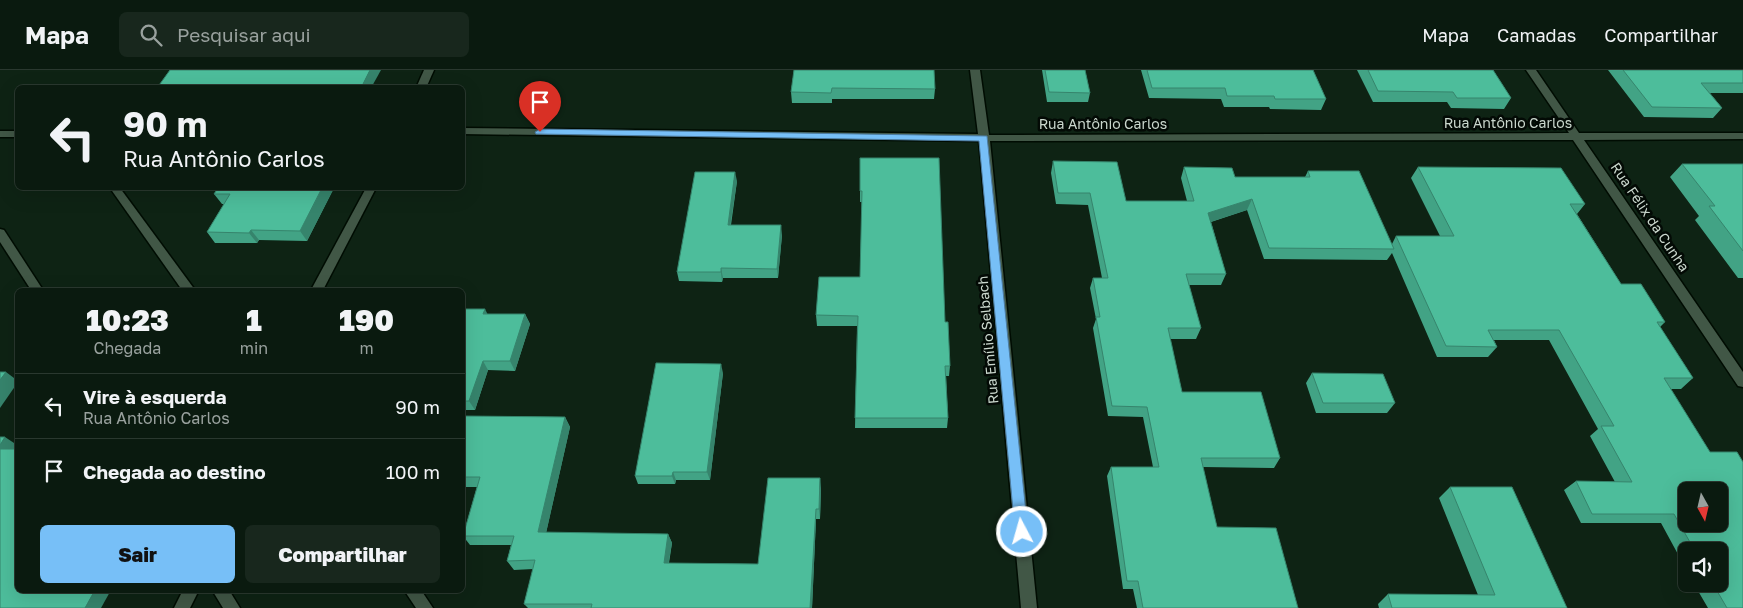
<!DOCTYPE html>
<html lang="pt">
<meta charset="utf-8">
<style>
body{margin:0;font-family:"Golos Text",sans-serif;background:#18271d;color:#f1f3f6;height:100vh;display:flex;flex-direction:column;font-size:19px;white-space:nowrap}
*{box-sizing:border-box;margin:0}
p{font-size:16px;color:#99a19e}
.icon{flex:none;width:28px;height:28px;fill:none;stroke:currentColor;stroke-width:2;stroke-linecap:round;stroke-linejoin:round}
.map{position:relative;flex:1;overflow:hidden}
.drawer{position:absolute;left:15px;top:218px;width:450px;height:305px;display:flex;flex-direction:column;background:#0a1a0f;border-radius:8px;box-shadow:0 5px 20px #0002,0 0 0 1px #2a382f}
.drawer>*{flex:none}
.banner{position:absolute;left:15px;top:15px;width:450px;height:105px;border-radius:8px;box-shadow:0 5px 20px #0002,0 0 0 1px #2a382f;background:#0a1a0f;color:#f1f3f6;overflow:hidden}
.needle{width:32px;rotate:172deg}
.tools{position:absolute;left:1678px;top:412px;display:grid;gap:10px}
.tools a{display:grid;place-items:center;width:50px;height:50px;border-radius:8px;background:#0a1a0f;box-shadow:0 5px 20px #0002,0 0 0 1px #2a382f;font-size:25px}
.pin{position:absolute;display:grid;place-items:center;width:42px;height:42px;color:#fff;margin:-51px -21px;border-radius:50% 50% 50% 0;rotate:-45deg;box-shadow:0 0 5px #0007}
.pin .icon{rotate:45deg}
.me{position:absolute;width:55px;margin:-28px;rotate:354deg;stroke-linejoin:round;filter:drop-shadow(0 0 4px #0008)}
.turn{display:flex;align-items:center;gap:18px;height:105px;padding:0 25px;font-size:22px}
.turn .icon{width:65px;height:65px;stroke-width:2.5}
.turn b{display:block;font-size:35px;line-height:42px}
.eta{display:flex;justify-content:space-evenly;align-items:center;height:85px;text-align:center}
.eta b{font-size:30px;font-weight:800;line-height:35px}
.primary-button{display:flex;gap:10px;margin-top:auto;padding:10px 25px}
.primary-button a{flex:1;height:58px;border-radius:8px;background:#77bff7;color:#111;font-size:20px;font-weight:800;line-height:58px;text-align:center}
.primary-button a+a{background:#18271d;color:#f1f3f6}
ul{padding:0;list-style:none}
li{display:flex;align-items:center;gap:15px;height:65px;padding:0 25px;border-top:1px solid #2a382f}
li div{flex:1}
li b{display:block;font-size:19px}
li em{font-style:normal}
header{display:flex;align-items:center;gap:30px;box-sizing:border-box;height:70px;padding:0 25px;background:#0a1a0f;border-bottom:1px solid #2a382f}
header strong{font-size:24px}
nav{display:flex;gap:28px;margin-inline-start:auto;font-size:18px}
.search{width:350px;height:45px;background:#18271d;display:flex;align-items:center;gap:12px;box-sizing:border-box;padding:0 18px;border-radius:8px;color:#99a19e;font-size:19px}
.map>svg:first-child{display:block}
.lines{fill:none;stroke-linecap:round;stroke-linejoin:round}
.minor-casing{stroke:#000c02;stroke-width:3}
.minor{fill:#415746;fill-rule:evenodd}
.wall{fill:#42a385}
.shaded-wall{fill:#36846c}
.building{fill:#4dbd9b;stroke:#36846c;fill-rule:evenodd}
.route{fill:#77bff7;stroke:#4d7ca1}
.labels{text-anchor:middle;stroke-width:5;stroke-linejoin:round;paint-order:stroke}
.street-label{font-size:14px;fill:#cad7cd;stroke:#030a05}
</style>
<header>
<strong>Mapa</strong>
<div class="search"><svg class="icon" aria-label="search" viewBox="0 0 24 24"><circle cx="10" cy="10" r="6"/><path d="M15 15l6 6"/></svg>Pesquisar aqui</div>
<nav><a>Mapa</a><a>Camadas</a><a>Compartilhar</a></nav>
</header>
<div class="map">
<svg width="1743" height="538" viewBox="0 0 1743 538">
<rect width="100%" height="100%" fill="#0e2314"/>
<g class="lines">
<defs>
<g id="minor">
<polygon points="424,0 434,0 426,18 416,18"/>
<polygon points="970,0 980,0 989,65 1569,63 1526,0 1536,0 1579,63 1743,63 1743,69 1584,70 1743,302 1743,317 1738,316 1573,70 990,71 1037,538 1021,538 979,71 462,64 462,58 978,64"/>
<rect x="0" y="61" width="18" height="6"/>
<polygon points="110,118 120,118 195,220 182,220"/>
<polygon points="366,118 376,118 323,220 311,220"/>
<polygon points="0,159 4,160 43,220 31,220 0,172"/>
<polygon points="183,520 199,520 190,538 174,538"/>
<polygon points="212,520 229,520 240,538 223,538"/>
<polygon points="404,520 421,520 433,538 416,538"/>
</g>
</defs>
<use href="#minor" class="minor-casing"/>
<use href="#minor" class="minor"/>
</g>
<g class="wall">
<polygon points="794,0 935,19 934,29 832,29 832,33 792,33 791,22"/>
<polygon points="1042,0 1085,0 1090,23 1088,32 1047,32"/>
<polygon points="1141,0 1313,0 1326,29 1321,40 1270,39 1269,37 1224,37 1221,29 1149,28"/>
<polygon points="1357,0 1493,0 1511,28 1504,39 1451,38 1447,32 1373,32"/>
<polygon points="1608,0 1743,0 1743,23 1710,23 1722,38 1713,48 1644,47"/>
<polygon points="860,88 945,252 950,296 949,306 946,306 948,348 947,358 855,358 857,256 817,256 816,245 860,207 862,132 860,132"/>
<polygon points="1053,91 1126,131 1187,131 1181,108 1184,97 1235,107 1305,107 1308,101 1392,174 1396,166 1440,166 1411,108 1418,97 1585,134 1577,144 1621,214 1665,252 1660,257 1693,308 1681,319 1671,319 1743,538 1708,538 1694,514 1719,514 1719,481 1686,481 1686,499 1661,453 1581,453 1564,420 1576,411 1615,412 1590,366 1598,359 1549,270 1494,270 1497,277 1488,287 1437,287 1392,183 1387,190 1264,189 1247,140 1211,152 1226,204 1221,215 1189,215 1201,258 1196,269 1170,269 1182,322 1280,388 1274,398 1203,397 1217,457 1298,538 1137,538 1133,519 1123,519 1107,406 1111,397 1153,397 1143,347 1108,346 1093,258 1096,249 1090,218 1093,208 1102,208 1088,135 1056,134 1051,103"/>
<polygon points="1682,94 1743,94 1743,208 1738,208 1695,150 1699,146 1670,107"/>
<polygon points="737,111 731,155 782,165 778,208 723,208 722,212 679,211 677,202"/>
<polygon points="218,118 334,118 307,171 259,170 257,173 215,173 207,162 224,134 222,134 214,124"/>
<polygon points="462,239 487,244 525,244 530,254 515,301 488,300 475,340 462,340"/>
<polygon points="723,303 710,410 676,410 675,414 638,414 635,406"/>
<polygon points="1312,303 1395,333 1387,343 1316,343 1306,313"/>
<polygon points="462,346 565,347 570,357 546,463 668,464 672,473 669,493 758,494 821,418 820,449 816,449 812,538 528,538 524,534 533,499 514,500 507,491 511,475 470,475 463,466 477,417 462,417"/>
<polygon points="1450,417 1567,538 1379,538 1378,534 1388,524 1478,525 1439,428"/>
</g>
<g class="shaded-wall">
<polygon points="370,0 381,0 371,18 361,18"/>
<polygon points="735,102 737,111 729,164 728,155"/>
<polygon points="322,118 334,118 307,171 300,161"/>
<polygon points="1252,129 1247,140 1204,154 1208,143"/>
<polygon points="781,155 782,165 778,208 777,199"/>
<polygon points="251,160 259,170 257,173 249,163"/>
<polygon points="721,198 723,208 722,212 721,202"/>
<polygon points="485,239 490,249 483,244"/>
<polygon points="525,244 530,254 515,301 510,291"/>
<polygon points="483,291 488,300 475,340 469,331"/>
<polygon points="721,294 723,303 710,410 707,402"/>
<polygon points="6,302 18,311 18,312 0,338 0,310"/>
<polygon points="565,347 570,357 544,472 538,462"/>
<polygon points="5,367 17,375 9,388 0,381 0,375"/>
<polygon points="673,402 676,410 675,414 672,406"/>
<polygon points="820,408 821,418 820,449 819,439"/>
<polygon points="816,439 816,449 812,538 810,538"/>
<polygon points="668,464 672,473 667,502 664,493"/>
<polygon points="95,520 111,520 101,538 85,538"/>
</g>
<g class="building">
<polygon points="170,0 370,0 361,18 157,18"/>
<polygon points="794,0 934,0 935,19 832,18 831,23 791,22"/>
<polygon points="1045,0 1085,0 1090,23 1049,22"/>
<polygon points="1147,0 1313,0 1326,29 1275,29 1274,26 1227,26 1225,18 1152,18"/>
<polygon points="1368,0 1493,0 1511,28 1457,28 1453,22 1378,21"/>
<polygon points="1623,0 1743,0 1743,13 1701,13 1722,38 1652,37"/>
<polygon points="860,88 939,88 945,252 948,252 950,296 945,296 948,348 855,348 858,246 816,245 819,207 860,207 862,121 860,121"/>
<polygon points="1053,91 1117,92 1126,131 1194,131 1184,97 1232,98 1235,107 1310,107 1308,101 1359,101 1394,179 1269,178 1252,129 1208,143 1226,204 1186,204 1201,258 1168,258 1182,322 1261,322 1280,388 1201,388 1217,457 1276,458 1298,538 1143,538 1138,511 1127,511 1111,397 1159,397 1147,337 1112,336 1096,247 1100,247 1093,208 1108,208 1090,123 1058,123"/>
<polygon points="1682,94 1743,94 1743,181 1709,136 1715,136"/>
<path d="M1418,97L1561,98L1585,134H1570L1621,214H1641L1665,252H1657L1693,308H1664L1710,382H1737L1743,392V538H1727L1713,514H1719V481H1695L1674,444H1592L1576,411L1632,412L1601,356H1614L1559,260H1488L1497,277L1446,276L1396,166H1454ZM1686,421H1719V454H1686Z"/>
<polygon points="695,102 735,102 728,155 781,155 777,199 721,198 721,202 677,202"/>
<polygon points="218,118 322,118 300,161 251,160 249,163 207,162 230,124 214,124"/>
<polygon points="462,239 485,239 483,244 525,244 510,291 483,291 469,331 462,331"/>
<polygon points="656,293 721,294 707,402 673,402 672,406 635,406"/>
<polygon points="0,302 6,302 0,310"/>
<polygon points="1312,303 1383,304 1395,333 1323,333"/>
<polygon points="462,346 565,347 538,462 668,464 664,493 758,494 768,408 820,408 819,439 816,439 810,538 591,538 592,534 524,534 535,490 507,491 514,466 463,466 480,407 462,407"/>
<polygon points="0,367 5,367 0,375"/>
<polygon points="0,379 18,379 18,520 95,520 85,538 0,538"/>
<polygon points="1450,417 1512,417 1567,538 1392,538 1388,524 1495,525"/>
</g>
<polygon class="route" points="540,59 987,66 1028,462 1026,466 1022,468 1017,466 1015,462 979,71 536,64 535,62"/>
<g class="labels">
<g class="street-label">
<text x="1508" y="58">Rua Antônio Carlos</text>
<text x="1103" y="59">Rua Antônio Carlos</text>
<text transform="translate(1650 147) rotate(56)" y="5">Rua Félix da Cunha</text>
<text transform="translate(988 270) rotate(-95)" y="5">Rua Emílio Selbach</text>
</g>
</g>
</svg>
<div class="tools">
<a><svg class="needle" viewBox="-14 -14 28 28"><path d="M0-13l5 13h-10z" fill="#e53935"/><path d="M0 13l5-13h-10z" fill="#99a19e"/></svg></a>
<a><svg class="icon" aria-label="sound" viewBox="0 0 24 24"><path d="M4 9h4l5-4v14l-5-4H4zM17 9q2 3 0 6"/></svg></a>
</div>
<div class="pin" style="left:540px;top:62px;background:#d93025"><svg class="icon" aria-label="arrive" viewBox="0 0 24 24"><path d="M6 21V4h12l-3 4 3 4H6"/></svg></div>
<svg class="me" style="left:1022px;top:462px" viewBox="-20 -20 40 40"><circle r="17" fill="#77bff7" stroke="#fff" stroke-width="3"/><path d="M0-11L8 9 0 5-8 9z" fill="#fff"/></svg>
<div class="banner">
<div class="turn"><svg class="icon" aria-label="left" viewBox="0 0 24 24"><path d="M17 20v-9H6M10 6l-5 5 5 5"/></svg><div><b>90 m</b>Rua Antônio Carlos</div></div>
</div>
<section class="drawer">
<div class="eta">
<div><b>10:23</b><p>Chegada</p></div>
<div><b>1</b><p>min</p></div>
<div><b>190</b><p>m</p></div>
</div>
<ul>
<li><svg class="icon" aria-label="left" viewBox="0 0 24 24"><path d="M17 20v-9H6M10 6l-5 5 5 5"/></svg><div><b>Vire à esquerda</b><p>Rua Antônio Carlos</p></div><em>90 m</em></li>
<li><svg class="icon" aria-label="arrive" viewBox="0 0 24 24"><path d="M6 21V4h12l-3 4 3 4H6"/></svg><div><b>Chegada ao destino</b></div><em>100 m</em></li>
</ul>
<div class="primary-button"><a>Sair</a><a>Compartilhar</a></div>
</section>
</div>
